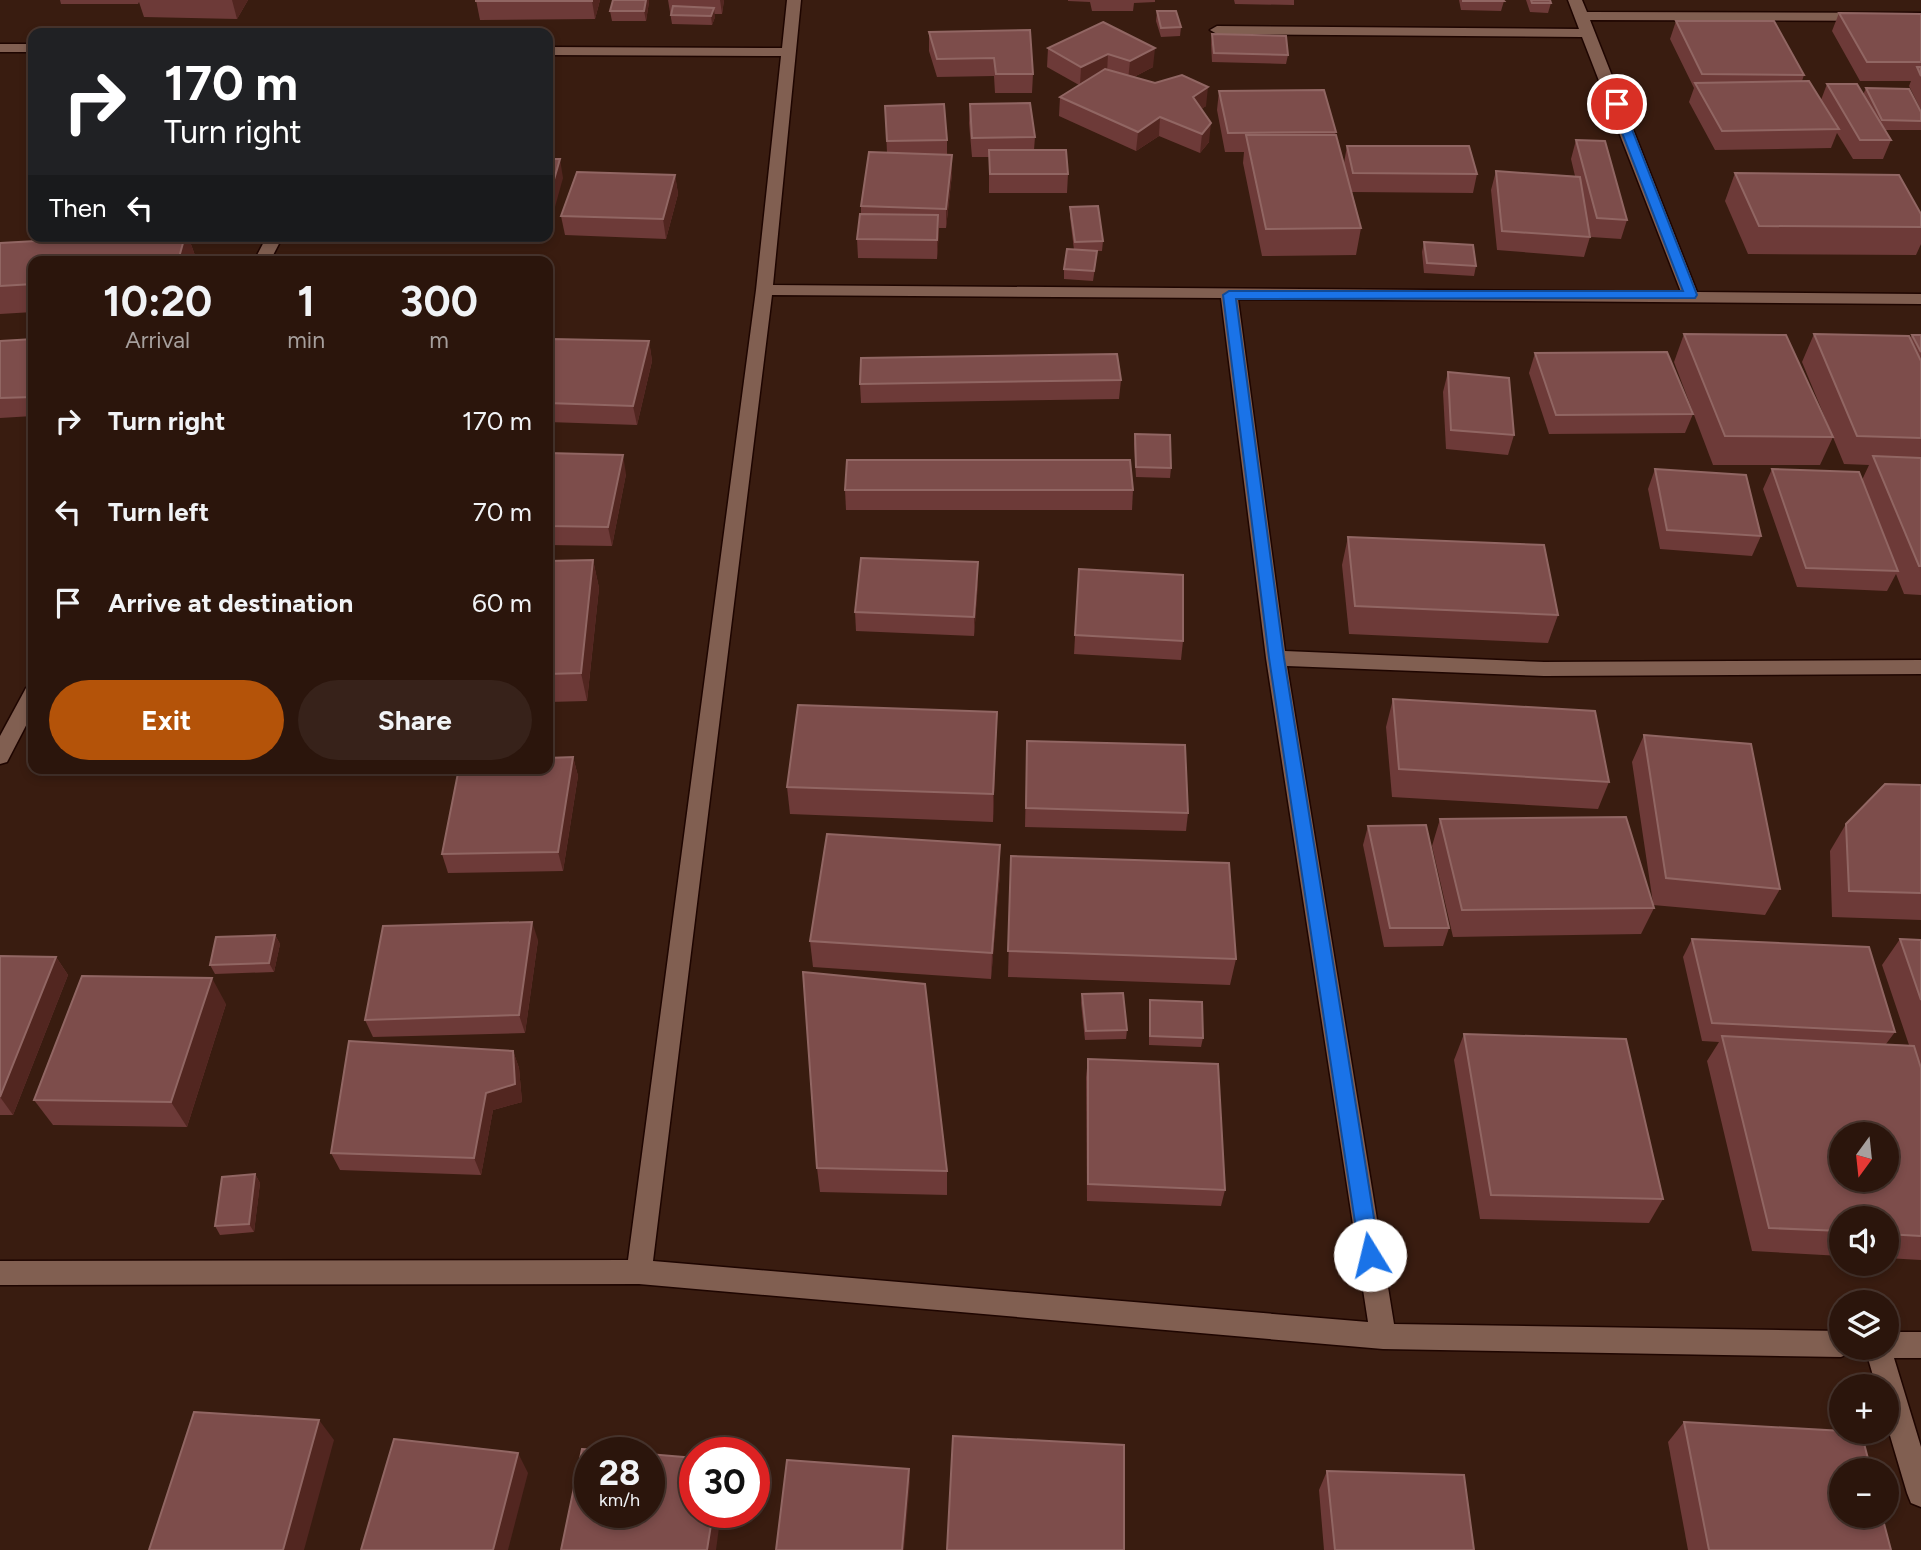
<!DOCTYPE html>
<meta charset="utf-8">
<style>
body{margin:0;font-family:Figtree,sans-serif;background:#37221a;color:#f1f3f6;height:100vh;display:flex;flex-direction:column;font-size:26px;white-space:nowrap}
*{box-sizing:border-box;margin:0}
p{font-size:23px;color:#a69f9d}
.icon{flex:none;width:38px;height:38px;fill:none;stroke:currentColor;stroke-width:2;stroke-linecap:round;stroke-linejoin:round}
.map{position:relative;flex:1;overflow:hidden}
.drawer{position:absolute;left:28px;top:256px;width:525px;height:518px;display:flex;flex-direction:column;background:#2b150c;border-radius:14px;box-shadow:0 4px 10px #0003,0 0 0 2px #47342d}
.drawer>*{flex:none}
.top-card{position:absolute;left:28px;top:28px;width:525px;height:214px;border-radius:14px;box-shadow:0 4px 10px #0003,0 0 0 2px #47342d;background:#202124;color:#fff;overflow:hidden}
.needle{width:46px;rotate:195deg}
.controls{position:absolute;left:1829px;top:1122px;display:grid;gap:14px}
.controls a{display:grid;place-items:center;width:70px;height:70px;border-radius:50%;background:#2b150c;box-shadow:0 4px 10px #0003,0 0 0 2px #47342d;font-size:35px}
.speed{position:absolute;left:574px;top:1437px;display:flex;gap:14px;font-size:35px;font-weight:700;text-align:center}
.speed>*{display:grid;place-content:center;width:91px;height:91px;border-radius:50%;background:#2b150c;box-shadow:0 4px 10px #0003,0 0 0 2px #47342d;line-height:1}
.speed small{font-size:18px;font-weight:400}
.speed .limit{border:10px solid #d22;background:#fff;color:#111}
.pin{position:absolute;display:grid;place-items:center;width:60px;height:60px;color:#fff;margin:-30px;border:4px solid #fff;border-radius:50%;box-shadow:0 2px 7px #0007}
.me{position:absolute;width:77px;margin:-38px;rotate:351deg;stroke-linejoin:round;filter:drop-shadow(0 0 5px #0008)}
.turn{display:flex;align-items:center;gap:24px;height:147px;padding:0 21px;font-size:32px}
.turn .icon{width:91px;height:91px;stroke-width:2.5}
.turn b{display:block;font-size:49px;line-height:60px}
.then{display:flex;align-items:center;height:66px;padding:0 21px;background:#0003;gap:14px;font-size:26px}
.eta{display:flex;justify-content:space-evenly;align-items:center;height:119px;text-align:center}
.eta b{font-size:42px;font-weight:700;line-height:49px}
.button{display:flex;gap:14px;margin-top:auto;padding:14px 21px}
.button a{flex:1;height:80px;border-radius:42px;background:#b45309;color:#fff;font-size:28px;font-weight:700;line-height:80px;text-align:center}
.button a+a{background:#37221a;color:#f1f3f6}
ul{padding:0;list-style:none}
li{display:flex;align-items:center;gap:21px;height:91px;padding:0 21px}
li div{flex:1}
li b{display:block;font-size:26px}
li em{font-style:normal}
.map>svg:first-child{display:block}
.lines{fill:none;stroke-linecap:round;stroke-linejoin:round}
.minor-casing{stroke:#1e0500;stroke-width:3}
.minor{fill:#815f51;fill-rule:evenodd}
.wall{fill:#6d3a38}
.shaded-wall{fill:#522620}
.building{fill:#7d4d4b;stroke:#916663;stroke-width:2;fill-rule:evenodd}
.route{fill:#1a73e8;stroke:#114b97;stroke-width:2}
</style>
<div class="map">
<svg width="1921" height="1550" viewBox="0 0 1921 1550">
<rect width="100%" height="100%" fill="#391c10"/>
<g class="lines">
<defs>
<g id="minor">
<path d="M787,0H801L773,285L1681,292L1582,37L1217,34L1210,30L1217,26L1579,29L1568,0H1582L1587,12L1921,13V21L1590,20L1697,292L1921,294V304L1238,299L1285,651L1544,662L1921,660V674L1544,676L1287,666L1394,1324L1841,1331V1348H1853L1850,1353L1841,1357L1383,1349L639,1284L0,1285V1261L628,1260L756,290L781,56L548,55V47L782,48ZM772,295L1221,298L1266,658L1368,1322L653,1261Z"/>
<rect x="0" y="44" width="33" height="8"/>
<polygon points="267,236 283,236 270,261 254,261"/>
<polygon points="33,686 33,712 7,762 0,764 0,736 26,688"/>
<polygon points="1886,1332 1921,1332 1921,1358 1894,1358 1921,1447 1921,1507 1911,1503 1907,1493 1886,1422 1886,1386 1876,1386 1865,1348 1886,1348"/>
</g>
</defs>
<use href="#minor" class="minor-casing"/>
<use href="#minor" class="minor"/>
</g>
<g class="wall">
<polygon points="60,0 248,0 237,19 144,17 139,2 138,4 61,4"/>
<polygon points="476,0 600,0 595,19 480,20"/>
<polygon points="668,0 724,0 722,14 714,14 715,17 712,25 672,24"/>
<polygon points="1068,0 1155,0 1155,2 1134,3 1133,11 1092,11 1090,2 1068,1"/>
<polygon points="1234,0 1294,0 1294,5 1235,4"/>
<polygon points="1459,0 1503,0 1504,1 1501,11 1461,10"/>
<polygon points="1526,0 1550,0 1551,3 1548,13 1530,12"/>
<polygon points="649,2 646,21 612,21 610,11"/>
<polygon points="1157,11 1181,27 1180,36 1161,37 1156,21"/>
<polygon points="1839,13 1921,14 1921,110 1909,86 1911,81 1860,81 1832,31"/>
<polygon points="1676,21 1804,75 1802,81 1821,100 1827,84 1863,95 1866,88 1921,112 1921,130 1884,130 1891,140 1883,159 1853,159 1837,133 1831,148 1715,150 1689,102 1694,88 1670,39"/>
<polygon points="1103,22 1153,67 1134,77 1206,106 1201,109 1209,142 1200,153 1159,136 1136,151 1059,116 1060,97 1079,85 1047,67 1048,48"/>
<polygon points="1030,30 1033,74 1032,93 995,93 994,76 937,77 929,51 929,32"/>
<polygon points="1212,34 1288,55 1286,64 1212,62 1211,44"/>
<polygon points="1219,91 1336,132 1335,135 1344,163 1347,146 1477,174 1473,193 1352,192 1361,228 1356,255 1262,256 1243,163 1244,152 1225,152 1217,110"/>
<polygon points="970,104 1035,137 1034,150 1068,174 1067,193 989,193 989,157 972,157 969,123"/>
<polygon points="885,106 947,140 947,155 952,155 952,174 946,228 939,228 937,259 858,258 857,239 861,214 861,206 887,153"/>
<polygon points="1576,140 1627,220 1621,239 1591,237 1589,230 1590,237 1584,257 1497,250 1491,190 1496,171 1575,176 1571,159"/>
<polygon points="1735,173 1921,214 1921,244 1916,255 1748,254 1725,201"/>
<polygon points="675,175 678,194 666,239 565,235 561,216"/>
<polygon points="1070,207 1103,241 1102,251 1093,251 1096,261 1093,281 1064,279 1064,269 1074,250 1070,217"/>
<polygon points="127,236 188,236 197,261 33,261 33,312 0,314 0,243"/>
<polygon points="503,236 547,236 546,238 503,237"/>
<polygon points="1424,242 1476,266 1474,276 1424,273 1422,252"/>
<polygon points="1684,334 1833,437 1820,465 1713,465 1674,362"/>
<polygon points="1814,334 1910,338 1912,335 1921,335 1921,595 1904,594 1896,574 1887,591 1797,587 1763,489 1772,469 1862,480 1869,465 1844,464 1802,362"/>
<polygon points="33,339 33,416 0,418 0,341"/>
<polygon points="649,341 652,361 637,425 548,422 548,353"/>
<polygon points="1535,353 1693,414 1685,433 1549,434 1529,373"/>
<polygon points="1448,372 1514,435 1508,455 1446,449 1443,392"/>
<polygon points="1121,380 1119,399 861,403 860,384"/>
<polygon points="1135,434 1171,468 1170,478 1136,477 1134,444"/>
<polygon points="548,453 626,474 612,546 548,545"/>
<polygon points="1655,469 1761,536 1752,556 1660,549 1648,489"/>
<polygon points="845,490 1133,490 1132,510 846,510"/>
<polygon points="1348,537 1558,615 1548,643 1349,634 1342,565"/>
<polygon points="593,560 599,588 587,701 548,702 548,561"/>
<polygon points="1079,569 1183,641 1181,660 1074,654"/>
<polygon points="978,582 974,636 856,631 855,612"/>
<polygon points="1393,699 1609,782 1598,809 1392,797 1386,727"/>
<polygon points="997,712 993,822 790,814 787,787"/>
<polygon points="1644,735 1780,889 1765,915 1653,905 1654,908 1641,934 1453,937 1432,846 1440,819 1653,903 1632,762"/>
<polygon points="1027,741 1188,813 1186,831 1025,827"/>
<polygon points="573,757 578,776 563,871 448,873 442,854"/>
<polygon points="1921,785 1921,920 1832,917 1830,851 1846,824"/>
<polygon points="1368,826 1449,928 1443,946 1384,947 1363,845"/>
<polygon points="1011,856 1236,959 1230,985 1008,977"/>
<polygon points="1000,872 991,979 813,967 810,941"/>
<polygon points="275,935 280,944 274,972 215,974 210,965"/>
<polygon points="1692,939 1895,1032 1886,1044 1909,1045 1882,965 1900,939 1921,940 1921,1260 1886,1258 1886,1218 1841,1218 1841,1256 1752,1251 1707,1061 1719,1042 1702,1041 1683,957"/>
<polygon points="538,940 525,1033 373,1037 365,1020"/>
<polygon points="0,956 56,957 68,975 13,1115 0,1115"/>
<polygon points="1082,994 1127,1030 1126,1039 1085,1040 1081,1003"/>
<polygon points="1150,1000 1203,1038 1201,1047 1149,1045 1149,1009"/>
<polygon points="226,1004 187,1127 53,1125 34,1100"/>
<polygon points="1464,1034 1663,1199 1649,1223 1480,1219 1454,1060"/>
<polygon points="513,1051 519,1068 522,1102 493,1110 481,1175 340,1170 331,1153"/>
<polygon points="1088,1059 1225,1190 1221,1206 1087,1201 1086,1077"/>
<polygon points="817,1168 947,1171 947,1195 820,1192"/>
<polygon points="255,1174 260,1183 254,1232 220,1235 215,1226"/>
<polygon points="1684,1422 1891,1550 1688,1550 1668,1442"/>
<polygon points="1327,1471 1474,1550 1324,1550 1319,1490"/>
</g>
<g class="shaded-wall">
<polygon points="232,0 248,0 237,19"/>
<polygon points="592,0 600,0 595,19 592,1"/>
<polygon points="646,0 649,0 649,2 646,21 644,11"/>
<polygon points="720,0 724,0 722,14"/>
<polygon points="714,8 715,17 712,25 711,16"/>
<polygon points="1155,48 1153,67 1128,80 1130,61"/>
<polygon points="1108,54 1107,73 1080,85 1081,67"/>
<polygon points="1208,87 1206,106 1191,116 1193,97"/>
<polygon points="1160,117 1159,136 1136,151 1138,132"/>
<polygon points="1211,123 1209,142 1200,153 1202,134"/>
<polygon points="952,155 952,174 946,228 946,209"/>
<polygon points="560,159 563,178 548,232 548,200"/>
<polygon points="675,175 678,194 666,239 663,219"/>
<polygon points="938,215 939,234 937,259 937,240"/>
<polygon points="185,236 188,236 197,261 178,261"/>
<polygon points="649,341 652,361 637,425 633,406"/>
<polygon points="623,455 626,474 612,546 608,527"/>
<polygon points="593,560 599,588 587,701 581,673"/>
<polygon points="978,562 978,582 974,636 974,617"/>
<polygon points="997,712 996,740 993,822 993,794"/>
<polygon points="573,757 578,776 563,871 558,852"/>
<polygon points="1000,845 1000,872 991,979 992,953"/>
<polygon points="532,922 538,940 525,1033 519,1015"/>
<polygon points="275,935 280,944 274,972 269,963"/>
<polygon points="56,957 68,975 13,1115 0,1097"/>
<polygon points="212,978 226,1004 187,1127 171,1102"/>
<polygon points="513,1051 519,1068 522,1102 493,1110 481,1175 474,1158 486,1093"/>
<polygon points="255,1174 260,1183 254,1232 249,1224"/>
<polygon points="319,1420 334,1440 304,1550 283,1550"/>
<polygon points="518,1453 528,1473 508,1550 493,1550"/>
<polygon points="909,1469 910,1482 904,1550 902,1550"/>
<polygon points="713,1512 721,1512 716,1550 707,1550"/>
</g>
<g class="building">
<rect x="476" y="0" width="116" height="1"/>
<polygon points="613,0 646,0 644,11 610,11"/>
<polygon points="1463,0 1503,0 1504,1 1463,1"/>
<polygon points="1531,0 1550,0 1551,3 1532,3"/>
<polygon points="673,6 714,8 711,16 671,15"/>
<polygon points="1157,11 1176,11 1181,27 1161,28"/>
<polygon points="1839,13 1921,14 1921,62 1867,62"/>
<polygon points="1676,21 1774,21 1804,75 1702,74"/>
<polygon points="1103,22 1155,48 1130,61 1108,54 1081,67 1048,48"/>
<polygon points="1030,30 1033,74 996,74 994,58 937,59 929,32"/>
<polygon points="1212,34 1286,36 1288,55 1214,53"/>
<polygon points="1917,67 1921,67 1921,76"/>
<polygon points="1105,69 1155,83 1182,75 1208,87 1193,97 1211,123 1202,134 1160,117 1138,132 1060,97"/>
<polygon points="1809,81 1839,129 1722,131 1695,83"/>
<polygon points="1827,84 1857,84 1891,140 1860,140"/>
<polygon points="1866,88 1909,89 1921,112 1921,121 1882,120"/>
<polygon points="1324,90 1336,132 1228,133 1219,91"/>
<polygon points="1030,103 1035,137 972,138 970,104"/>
<polygon points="944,104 947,140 887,141 885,106"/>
<polygon points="1246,135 1336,135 1361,228 1266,229"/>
<polygon points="1576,140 1605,141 1627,220 1597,218"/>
<polygon points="1347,146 1469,146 1477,174 1353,173"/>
<polygon points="989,150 1066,150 1068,174 990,174"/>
<polygon points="869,152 952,155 946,209 861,206"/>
<polygon points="548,159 560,159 548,200"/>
<polygon points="1496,171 1580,177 1590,237 1502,231"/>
<polygon points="577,172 675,175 663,219 561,216"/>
<polygon points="1735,173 1899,175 1921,214 1921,227 1759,226"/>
<polygon points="1098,206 1103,241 1075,242 1070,207"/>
<polygon points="860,214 938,215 937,240 857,239"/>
<polygon points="127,236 185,236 178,261 33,261 33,284 0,286 0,243"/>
<polygon points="1424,242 1473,245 1476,266 1427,263"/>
<polygon points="1067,249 1097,251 1094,271 1064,269"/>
<polygon points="1684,334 1786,335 1833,437 1725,436"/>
<polygon points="1814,334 1909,336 1921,361 1921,438 1857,436"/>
<polygon points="1912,335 1921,335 1921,352"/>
<polygon points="33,339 33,397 0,398 0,341"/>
<polygon points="552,339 649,341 633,406 548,403 548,353"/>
<polygon points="1667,352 1693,414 1556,415 1535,353"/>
<polygon points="1117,354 1121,380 860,384 861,358"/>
<polygon points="1448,372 1509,378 1514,435 1451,430"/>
<polygon points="1135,434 1170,435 1171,468 1136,467"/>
<polygon points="548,453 623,455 608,527 548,526"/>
<polygon points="1873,456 1921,458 1921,566 1919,566"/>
<polygon points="847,460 1130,460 1133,490 845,490"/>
<polygon points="1655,469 1746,475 1761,536 1667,530"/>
<polygon points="1772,469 1859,472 1898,571 1806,568"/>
<polygon points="1348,537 1544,545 1558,615 1355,606"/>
<polygon points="861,558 978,562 974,617 855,612"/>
<polygon points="593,560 581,673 548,674 548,561"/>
<polygon points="1079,569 1183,575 1183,641 1075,635"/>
<polygon points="1393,699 1595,711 1609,782 1399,769"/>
<polygon points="798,705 997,712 993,794 787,787"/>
<polygon points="1644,735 1751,744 1780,889 1666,878"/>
<polygon points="1027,741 1185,745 1188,813 1026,808"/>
<polygon points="573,757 558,852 442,854 459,768 548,768 548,758"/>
<polygon points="1885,784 1921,785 1921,893 1849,891 1846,824"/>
<polygon points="1626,817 1654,908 1462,910 1440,819"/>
<polygon points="1426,825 1449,928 1390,928 1368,826"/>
<polygon points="827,834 1000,845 992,953 810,941"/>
<polygon points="1011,856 1229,863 1236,959 1008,951"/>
<polygon points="532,922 519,1015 365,1020 383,926"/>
<polygon points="275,935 269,963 210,965 216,937"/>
<polygon points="1692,939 1869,947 1895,1032 1712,1023"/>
<polygon points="1900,939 1921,940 1921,1000"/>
<polygon points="0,956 56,957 0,1097"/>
<polygon points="803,972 925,984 947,1171 817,1168"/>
<polygon points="82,976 212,978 171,1102 34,1100"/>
<polygon points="1123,993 1127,1030 1086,1031 1082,994"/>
<polygon points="1150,1000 1202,1002 1203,1038 1150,1036"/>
<polygon points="1464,1034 1626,1039 1663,1199 1491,1195"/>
<path d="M1722,1036L1914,1046L1921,1068V1236L1886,1234V1218H1841V1231L1769,1228ZM1841,1134H1886V1180H1841Z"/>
<polygon points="349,1041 513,1051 515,1084 486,1093 474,1158 331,1153"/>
<polygon points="1088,1059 1218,1064 1225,1190 1088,1184"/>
<polygon points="255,1174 249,1224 215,1226 222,1177"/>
<polygon points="194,1412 319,1420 283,1550 149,1550"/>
<polygon points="1684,1422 1861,1432 1871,1470 1841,1470 1841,1516 1882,1516 1891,1550 1709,1550"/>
<polygon points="953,1436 1124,1445 1124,1550 947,1550"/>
<polygon points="394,1439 518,1453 493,1550 361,1550"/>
<polygon points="582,1449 630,1452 590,1452 590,1512 649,1512 649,1454 695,1458 695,1512 713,1512 707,1550 561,1550"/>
<polygon points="787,1460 909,1469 902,1550 776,1550"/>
<polygon points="1327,1471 1464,1475 1474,1550 1335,1550"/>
</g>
<polygon class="route" points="1617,101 1622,104 1697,295 1695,298 1236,299 1284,658 1380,1255 1377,1261 1370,1264 1363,1261 1360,1255 1269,658 1223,295 1229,291 1683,291 1611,104"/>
</svg>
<div class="controls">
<a><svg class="needle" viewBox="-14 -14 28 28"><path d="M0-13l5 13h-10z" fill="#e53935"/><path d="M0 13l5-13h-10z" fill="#a69f9d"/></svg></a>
<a><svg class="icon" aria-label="sound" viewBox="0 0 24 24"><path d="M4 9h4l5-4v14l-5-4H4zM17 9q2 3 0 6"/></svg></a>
<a><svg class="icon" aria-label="layers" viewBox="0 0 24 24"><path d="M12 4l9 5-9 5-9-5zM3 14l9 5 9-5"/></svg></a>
<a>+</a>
<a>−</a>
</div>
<div class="speed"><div>28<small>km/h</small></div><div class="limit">30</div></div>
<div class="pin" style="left:1617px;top:104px;background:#d93025"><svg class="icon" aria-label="arrive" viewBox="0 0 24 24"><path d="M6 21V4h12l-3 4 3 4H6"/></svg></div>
<svg class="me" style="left:1370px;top:1255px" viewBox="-20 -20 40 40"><circle r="19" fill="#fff"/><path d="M0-13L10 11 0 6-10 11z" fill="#1a73e8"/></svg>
<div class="top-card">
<div class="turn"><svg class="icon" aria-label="right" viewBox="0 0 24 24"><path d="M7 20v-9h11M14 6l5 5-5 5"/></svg><div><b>170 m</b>Turn right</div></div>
<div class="then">Then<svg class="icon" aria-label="left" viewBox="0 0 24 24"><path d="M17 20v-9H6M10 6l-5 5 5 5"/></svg></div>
</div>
<section class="drawer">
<div class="eta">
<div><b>10:20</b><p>Arrival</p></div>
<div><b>1</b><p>min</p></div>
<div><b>300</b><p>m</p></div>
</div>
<ul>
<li><svg class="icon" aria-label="right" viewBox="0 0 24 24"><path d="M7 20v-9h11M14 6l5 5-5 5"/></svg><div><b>Turn right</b></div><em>170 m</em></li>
<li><svg class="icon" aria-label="left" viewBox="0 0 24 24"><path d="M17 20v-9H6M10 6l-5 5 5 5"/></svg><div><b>Turn left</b></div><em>70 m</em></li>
<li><svg class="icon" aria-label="arrive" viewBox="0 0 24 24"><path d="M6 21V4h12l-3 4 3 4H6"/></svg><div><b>Arrive at destination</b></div><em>60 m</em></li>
</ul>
<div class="button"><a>Exit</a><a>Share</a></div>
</section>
</div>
